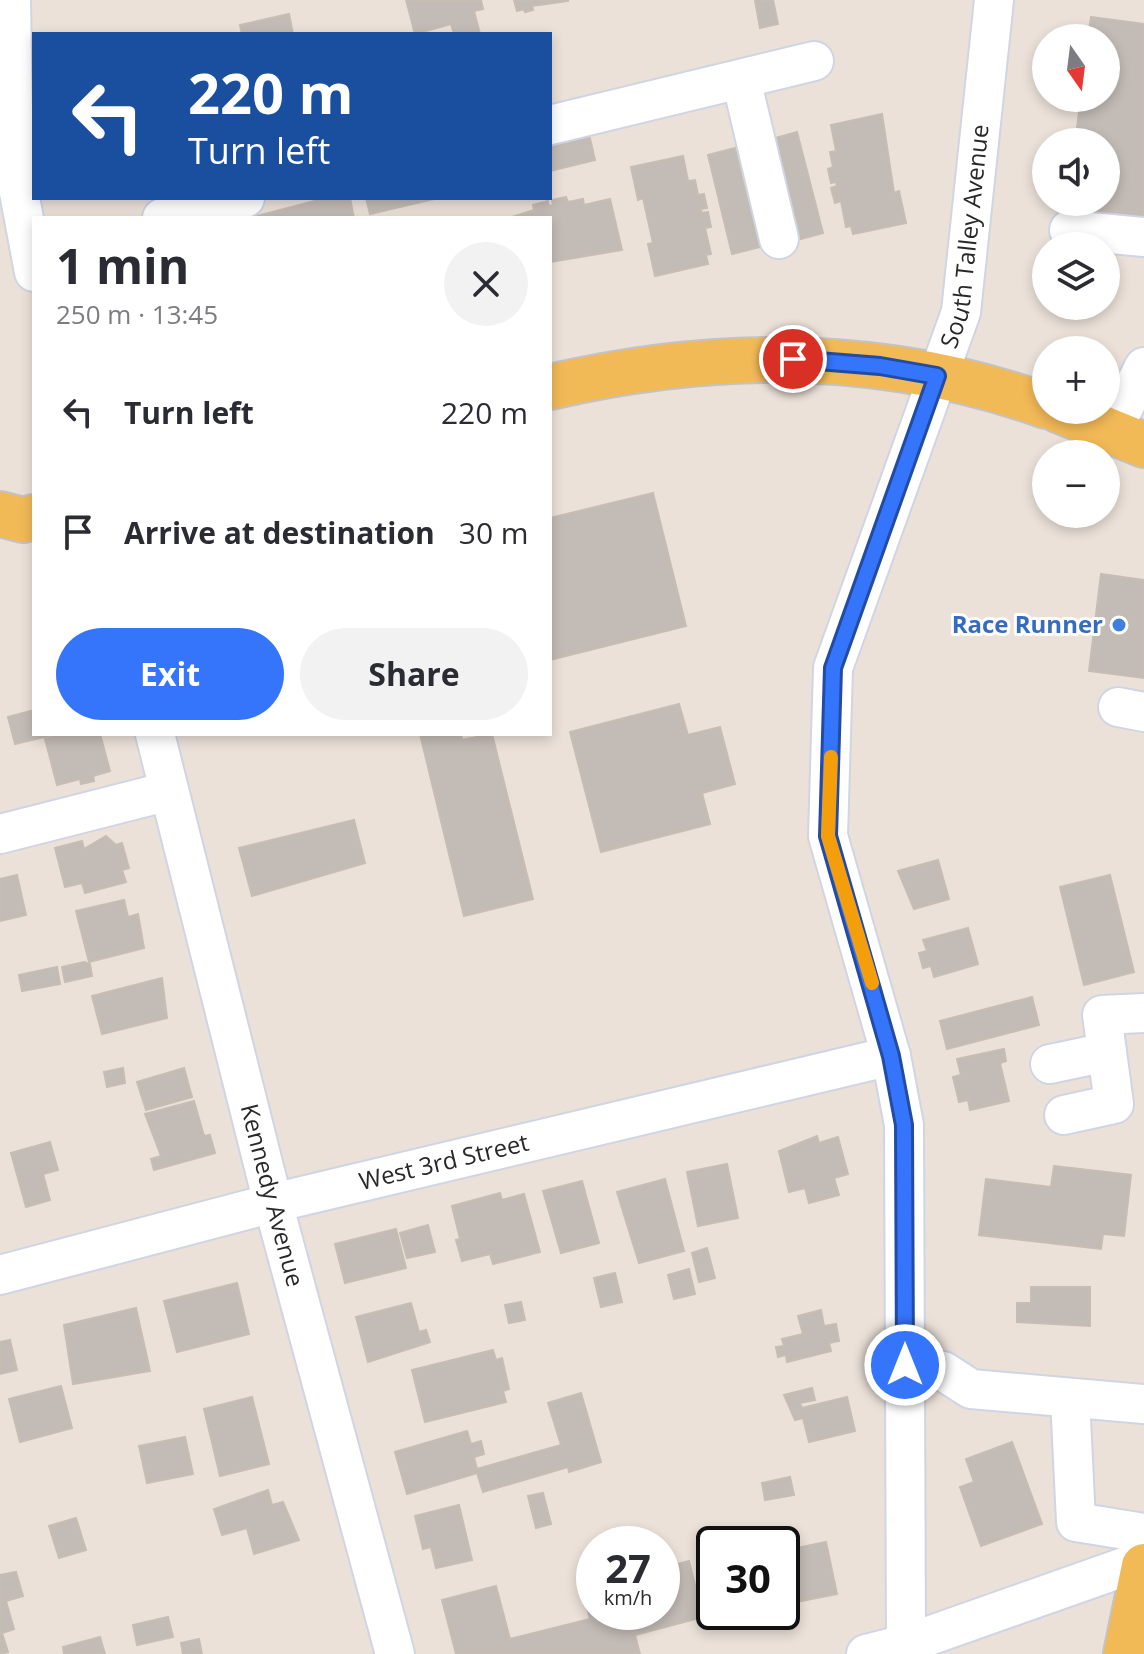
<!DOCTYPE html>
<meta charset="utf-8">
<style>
body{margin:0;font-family:"Open Sans",sans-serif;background:#f2f2f3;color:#2b2b33;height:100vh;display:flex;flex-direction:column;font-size:30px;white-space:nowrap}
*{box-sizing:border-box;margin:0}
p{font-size:26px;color:#7c7c81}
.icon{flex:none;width:44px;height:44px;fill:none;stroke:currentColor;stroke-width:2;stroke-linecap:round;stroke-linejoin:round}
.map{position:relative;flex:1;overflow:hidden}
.drawer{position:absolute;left:32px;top:216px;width:520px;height:520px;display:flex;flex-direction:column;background:#fff;border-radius:0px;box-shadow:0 4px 12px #0003}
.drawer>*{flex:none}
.hud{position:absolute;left:32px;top:32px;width:520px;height:168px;border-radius:0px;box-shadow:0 4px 12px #0003;background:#1a4fa0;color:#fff;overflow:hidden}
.needle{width:52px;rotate:166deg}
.controls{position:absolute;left:1032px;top:24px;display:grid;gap:16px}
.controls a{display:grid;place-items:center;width:88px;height:88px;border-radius:50%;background:#fff;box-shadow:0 4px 12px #0003;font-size:40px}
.speed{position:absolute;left:576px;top:1526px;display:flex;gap:16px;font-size:40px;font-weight:700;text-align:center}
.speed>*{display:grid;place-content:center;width:104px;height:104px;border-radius:50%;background:#fff;box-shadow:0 4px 12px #0003;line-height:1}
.speed small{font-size:20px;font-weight:400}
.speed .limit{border:4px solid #111;border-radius:12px;background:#fff;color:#111}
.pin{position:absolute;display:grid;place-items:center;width:68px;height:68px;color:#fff;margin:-34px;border:4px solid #fff;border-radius:50%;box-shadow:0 2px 8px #0007}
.me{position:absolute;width:88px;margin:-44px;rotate:0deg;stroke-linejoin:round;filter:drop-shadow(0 0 6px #0008)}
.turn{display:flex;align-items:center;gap:28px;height:168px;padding:0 24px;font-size:36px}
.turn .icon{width:104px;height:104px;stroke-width:2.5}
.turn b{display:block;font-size:56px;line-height:68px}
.round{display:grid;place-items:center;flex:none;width:84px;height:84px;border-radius:42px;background:#f2f2f3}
.head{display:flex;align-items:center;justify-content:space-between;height:136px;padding:0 24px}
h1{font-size:48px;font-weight:700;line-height:60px}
.button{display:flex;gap:16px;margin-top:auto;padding:16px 24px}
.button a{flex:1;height:92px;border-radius:48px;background:#3575fc;color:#fff;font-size:32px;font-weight:700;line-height:92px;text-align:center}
.button a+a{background:#f2f2f3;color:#2b2b33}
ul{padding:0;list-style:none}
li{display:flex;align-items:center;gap:24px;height:120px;padding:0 24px}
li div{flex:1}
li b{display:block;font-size:30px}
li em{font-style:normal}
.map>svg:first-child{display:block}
.building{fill:#c3bbb6;stroke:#c6bdb3;stroke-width:2}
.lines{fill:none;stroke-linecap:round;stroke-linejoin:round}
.minor-casing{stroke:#cfd5e2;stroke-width:42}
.major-casing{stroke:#c3c3c3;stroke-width:48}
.minor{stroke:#fff;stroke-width:38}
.major{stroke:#f2b957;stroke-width:44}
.route-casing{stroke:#224ca4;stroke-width:20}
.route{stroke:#3575fc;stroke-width:14}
.slow{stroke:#f59e0b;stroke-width:14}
.shop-dot{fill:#3f7fe0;stroke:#fff;stroke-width:3}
.labels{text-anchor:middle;stroke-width:6;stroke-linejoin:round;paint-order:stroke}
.street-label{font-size:24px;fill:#282828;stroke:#fff}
.shop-label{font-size:24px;font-weight:bold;fill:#366cbe;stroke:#fff;text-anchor:end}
</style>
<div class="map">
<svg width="1144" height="1654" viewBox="0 0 1144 1654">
<rect width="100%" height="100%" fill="#ebe1d9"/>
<g class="building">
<polygon points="406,0 481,0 483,9 474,11 480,34 454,34 451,24 415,34"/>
<polygon points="514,0 568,0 568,1 532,6 533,10 525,12 524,9 517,11"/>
<polygon points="755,0 773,0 778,24 760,28"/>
<polygon points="289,14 293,34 242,34 240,25"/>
<polygon points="1091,17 1144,24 1144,224 1066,215 1068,202 1106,202 1106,142 1075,142 1081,98 1106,98 1106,38 1088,38"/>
<polygon points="882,114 894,193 899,191 906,223 853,234 851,226 846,227 841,201 835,203 831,188 837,186 836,182 831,183 828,169 833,167 830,152 836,151 831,125"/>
<polygon points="797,132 823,233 797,240 772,139"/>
<polygon points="589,134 595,160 550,171 550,143"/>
<polygon points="735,148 760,247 732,254 708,155"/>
<polygon points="683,156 688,181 695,180 698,195 704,194 707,208 701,209 702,213 708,212 711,227 705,228 711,254 706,255 708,264 655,276 648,244 653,243 643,198 638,200 631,167"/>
<polygon points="566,197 568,202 583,199 584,205 610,199 622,250 550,262 550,218 509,218 534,210 533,205 548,201 549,206 553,205 552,200"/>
<polygon points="326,198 350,198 354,218 249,218"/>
<polygon points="366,198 438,198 370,214"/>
<polygon points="653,493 686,626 550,660 550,518"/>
<polygon points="1101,574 1144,580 1144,678 1089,671"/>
<polygon points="679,704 688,735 720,727 735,784 702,793 710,824 601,852 570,732"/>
<polygon points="34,710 34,734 56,734 15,744 8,717"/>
<polygon points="65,734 100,734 110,771 93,776 94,781 81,784 80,779 57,785 45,739"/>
<polygon points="420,734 461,734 462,740 492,734 533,899 464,916"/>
<polygon points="354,820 365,863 252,896 239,848"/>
<polygon points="106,836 116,845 122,843 129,868 122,870 126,882 85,893 82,883 65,887 55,848 82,841 84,849"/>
<polygon points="938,860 949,899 914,909 898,871"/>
<polygon points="17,875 26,915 0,921 0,879"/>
<polygon points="1110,875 1134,972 1084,985 1060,887"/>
<polygon points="124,900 128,917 138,914 144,948 89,962 76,911"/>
<polygon points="968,928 978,964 934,977 931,966 923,968 919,953 927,951 923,940"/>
<polygon points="84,962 90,964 92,976 65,982 62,967"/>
<polygon points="57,967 60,984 22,991 19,975"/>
<polygon points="162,978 167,1018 102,1034 92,996"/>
<polygon points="1032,997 1039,1025 947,1049 940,1021"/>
<polygon points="1004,1049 1006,1061 1000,1063 1009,1101 970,1110 968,1100 959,1102 953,1077 961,1075 957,1059"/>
<polygon points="123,1068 125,1083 107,1087 104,1072"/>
<polygon points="184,1068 192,1097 146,1110 137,1082"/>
<polygon points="194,1101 204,1136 210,1135 215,1153 154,1170 151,1159 161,1156 145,1114"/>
<polygon points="817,1136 819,1143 838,1137 848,1174 834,1178 839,1195 809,1203 805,1188 789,1192 779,1151"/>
<polygon points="50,1142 58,1170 43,1174 50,1200 26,1207 11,1153"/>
<polygon points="727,1164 738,1218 698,1226 687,1172"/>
<polygon points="1054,1166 1131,1175 1124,1236 1103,1234 1101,1249 979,1235 986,1179 1051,1187"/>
<polygon points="665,1179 684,1251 639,1263 617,1192"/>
<polygon points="582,1181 599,1243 561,1253 543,1191"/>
<polygon points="500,1193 502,1200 524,1194 540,1252 493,1264 490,1254 462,1261 456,1240 460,1239 452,1206"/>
<polygon points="428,1225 435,1252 407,1258 400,1233"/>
<polygon points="396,1229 406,1268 345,1283 335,1244"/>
<polygon points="707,1248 715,1278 699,1282 692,1253"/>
<polygon points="689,1269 695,1294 674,1299 668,1275"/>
<polygon points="615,1273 622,1302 601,1307 594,1278"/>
<polygon points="237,1283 249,1334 177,1352 164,1301"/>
<polygon points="1031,1287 1090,1287 1090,1326 1017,1322 1017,1303 1031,1303"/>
<polygon points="521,1302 525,1320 509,1323 505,1305"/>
<polygon points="411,1303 419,1332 426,1330 430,1342 368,1362 356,1317"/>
<polygon points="136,1308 150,1371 73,1384 64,1325"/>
<polygon points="821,1310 824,1326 836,1324 839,1341 829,1343 831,1351 787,1362 786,1355 778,1357 776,1347 784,1346 782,1339 803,1334 798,1316"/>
<polygon points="10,1340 17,1370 0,1374 0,1342"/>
<polygon points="493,1350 496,1360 502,1358 509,1389 503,1391 506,1402 425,1422 412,1370"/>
<polygon points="61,1386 72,1428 20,1442 9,1399"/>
<polygon points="812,1388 815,1400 800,1403 802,1408 847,1397 855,1431 809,1442 803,1418 795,1420 784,1395"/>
<polygon points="581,1393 601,1462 569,1472 568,1467 483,1492 477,1473 407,1494 395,1452 467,1431 471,1444 481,1441 484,1454 474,1457 477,1469 561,1445 548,1403"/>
<polygon points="252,1397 269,1464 220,1476 204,1409"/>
<polygon points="185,1437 193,1474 147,1483 139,1446"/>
<polygon points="1012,1442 1042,1524 981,1546 960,1487 974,1482 966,1459"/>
<polygon points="790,1477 794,1495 765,1500 762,1483"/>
<polygon points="268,1490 272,1505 283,1502 299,1540 254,1554 247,1528 222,1535 214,1509"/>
<polygon points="543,1493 551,1524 536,1528 528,1496"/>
<polygon points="459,1505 472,1560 436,1568 431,1547 423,1549 415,1516"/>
<polygon points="76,1518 86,1550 59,1558 49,1526"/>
<polygon points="826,1542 837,1594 791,1603 782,1551"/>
<polygon points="689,1561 703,1617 635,1635 640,1654 456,1654 442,1600 496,1586 510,1639 590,1619 582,1590 594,1586 594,1612 662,1612 662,1568"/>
<polygon points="16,1572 23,1596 6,1601 14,1629 2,1633 8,1652 0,1654 0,1575"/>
<polygon points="168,1617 173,1637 137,1645 133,1625"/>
<polygon points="100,1637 105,1654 64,1654 63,1647"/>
<polygon points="199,1639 202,1654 183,1654 181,1643"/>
</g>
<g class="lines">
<defs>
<g id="minor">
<polyline points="11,0 14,166 34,272"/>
<polyline points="741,79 779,239"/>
<polyline points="550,125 814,61"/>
<polyline points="162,218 245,198"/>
<polyline points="1069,230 1144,237"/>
<polyline points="1112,431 1144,367"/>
<polyline points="1118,707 1144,712"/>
<path id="s1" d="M155,734L273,1203L395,1654"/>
<polyline points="0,834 169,791"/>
<polyline points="1107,1052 1102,1015 1144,1013"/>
<polyline points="1050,1064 1107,1052 1114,1104 1064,1115"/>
<path id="s2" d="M0,1275L273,1203L891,1056"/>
<polyline points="905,1365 943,1371 971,1389 1144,1404"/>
<polyline points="1070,1398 1076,1522 1144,1533"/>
<path id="s3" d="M906,1644L904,1125L891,1056L828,836L833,668L961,312L994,0"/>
<polyline points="866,1654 906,1644 1144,1560"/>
</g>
<g id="major">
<path d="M550,387C715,349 885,348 1046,406"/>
<polyline points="1058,410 1144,445"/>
<polyline points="0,514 23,520 34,517"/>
<polyline points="1126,1654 1144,1566"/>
</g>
</defs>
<use href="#minor" class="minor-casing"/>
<use href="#major" class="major-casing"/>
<use href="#minor" class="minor"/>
<use href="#major" class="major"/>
</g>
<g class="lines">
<defs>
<polyline id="route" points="793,359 880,366 937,376 833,668 828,836 891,1056 904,1125 905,1365"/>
</defs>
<use href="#route" class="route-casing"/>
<use href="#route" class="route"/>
<polyline class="slow" points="831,757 828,836 872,983"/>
</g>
<circle class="shop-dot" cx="1119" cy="625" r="8"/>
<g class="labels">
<g class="street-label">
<text dy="8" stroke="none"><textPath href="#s3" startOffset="1440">South Talley Avenue</textPath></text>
<text dy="8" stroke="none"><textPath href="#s2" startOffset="458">West 3rd Street</textPath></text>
<text dy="8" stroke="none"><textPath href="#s1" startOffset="476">Kennedy Avenue</textPath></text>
</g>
<g class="shop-label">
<text x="1103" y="633">Race Runner</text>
</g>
</g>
</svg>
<div class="controls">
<a><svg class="needle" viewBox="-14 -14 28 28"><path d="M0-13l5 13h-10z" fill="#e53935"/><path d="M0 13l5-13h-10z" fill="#7c7c81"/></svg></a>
<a><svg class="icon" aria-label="sound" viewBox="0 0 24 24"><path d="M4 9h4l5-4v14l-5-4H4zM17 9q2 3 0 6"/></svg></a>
<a><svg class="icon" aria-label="layers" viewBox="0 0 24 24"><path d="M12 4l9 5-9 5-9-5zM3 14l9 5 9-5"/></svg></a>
<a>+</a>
<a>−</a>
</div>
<div class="speed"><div>27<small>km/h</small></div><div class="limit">30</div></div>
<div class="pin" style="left:793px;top:359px;background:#d93025"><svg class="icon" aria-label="arrive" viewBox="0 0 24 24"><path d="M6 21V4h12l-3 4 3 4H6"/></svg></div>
<svg class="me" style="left:905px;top:1365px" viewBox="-20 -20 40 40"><circle r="17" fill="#3575fc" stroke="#fff" stroke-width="3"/><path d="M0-11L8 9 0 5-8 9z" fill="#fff"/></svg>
<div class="hud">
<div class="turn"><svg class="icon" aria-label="left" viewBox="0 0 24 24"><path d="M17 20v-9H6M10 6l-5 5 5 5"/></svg><div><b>220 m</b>Turn left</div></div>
</div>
<section class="drawer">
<div class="head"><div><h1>1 min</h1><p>250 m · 13:45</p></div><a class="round"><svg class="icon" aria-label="close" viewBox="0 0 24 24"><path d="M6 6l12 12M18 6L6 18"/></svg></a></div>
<ul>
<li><svg class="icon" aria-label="left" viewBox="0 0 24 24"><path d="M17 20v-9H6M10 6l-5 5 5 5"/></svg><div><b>Turn left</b></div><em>220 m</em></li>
<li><svg class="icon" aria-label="arrive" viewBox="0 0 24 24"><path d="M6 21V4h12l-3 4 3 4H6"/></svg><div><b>Arrive at destination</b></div><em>30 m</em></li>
</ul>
<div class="button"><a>Exit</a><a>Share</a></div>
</section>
</div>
